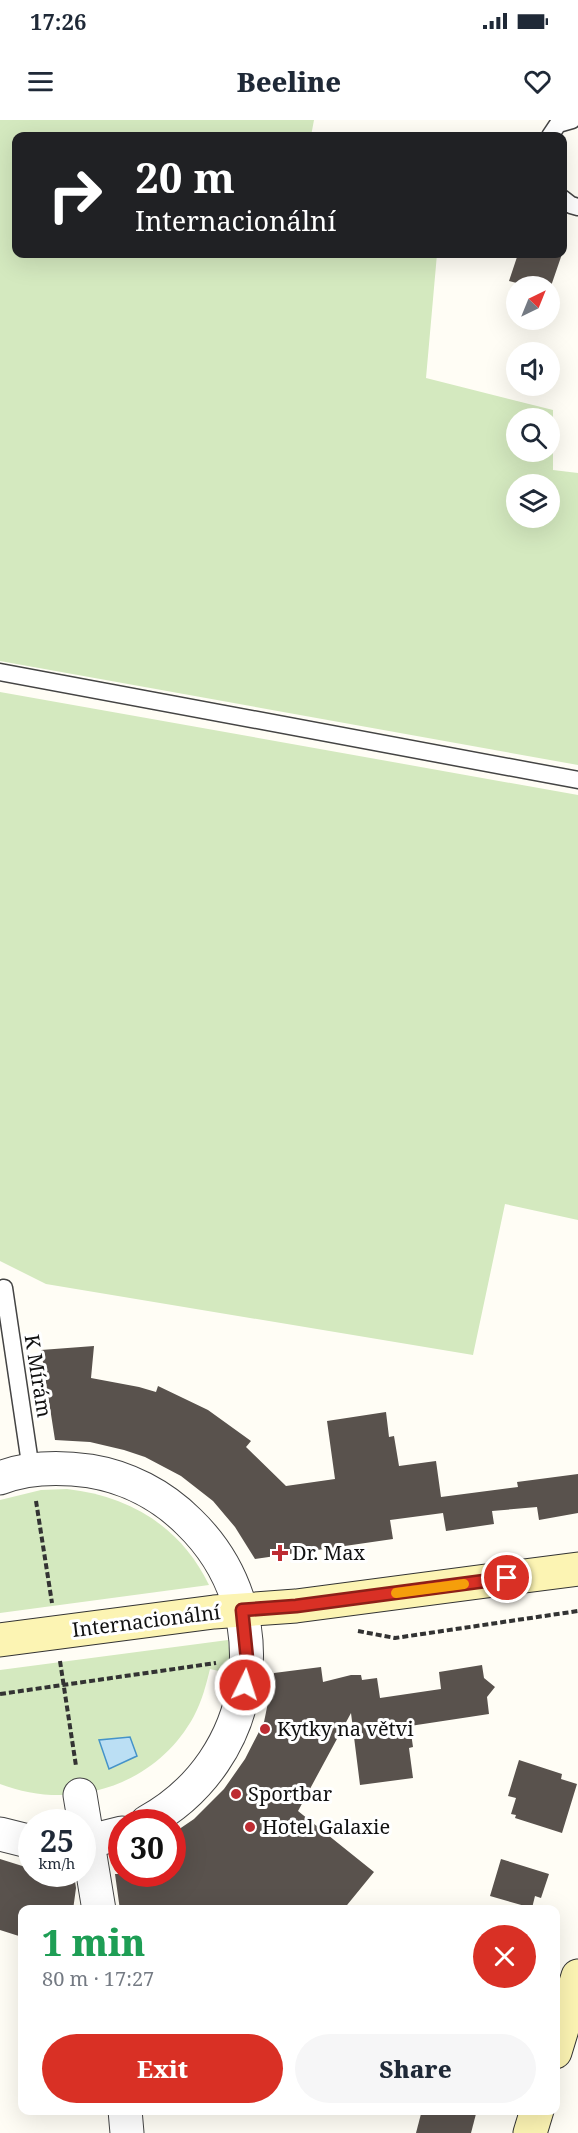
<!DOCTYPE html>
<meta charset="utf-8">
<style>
body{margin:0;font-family:"Noto Serif",serif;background:#f6f6f7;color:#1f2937;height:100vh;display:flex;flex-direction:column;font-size:22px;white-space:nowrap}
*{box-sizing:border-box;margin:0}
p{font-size:20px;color:#747a83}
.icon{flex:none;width:33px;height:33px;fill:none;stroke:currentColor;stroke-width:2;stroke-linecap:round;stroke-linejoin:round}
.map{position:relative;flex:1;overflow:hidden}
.panel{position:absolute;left:18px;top:1785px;width:542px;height:210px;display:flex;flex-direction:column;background:#fff;border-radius:12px;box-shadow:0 6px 24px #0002}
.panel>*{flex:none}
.banner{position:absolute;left:12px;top:12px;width:555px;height:126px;border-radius:12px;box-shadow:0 6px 24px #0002;background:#202124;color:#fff;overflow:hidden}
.needle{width:39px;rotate:43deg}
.buttons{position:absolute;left:506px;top:156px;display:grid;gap:12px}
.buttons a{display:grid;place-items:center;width:54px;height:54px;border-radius:50%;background:#fff;box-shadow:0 6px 24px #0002;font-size:30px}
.speed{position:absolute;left:18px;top:1689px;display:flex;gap:12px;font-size:30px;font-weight:700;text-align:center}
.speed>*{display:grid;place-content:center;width:78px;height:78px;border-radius:50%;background:#fff;box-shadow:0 6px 24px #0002;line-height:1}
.speed small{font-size:15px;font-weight:400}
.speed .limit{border:9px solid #d22;background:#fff;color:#111}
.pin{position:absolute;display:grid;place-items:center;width:51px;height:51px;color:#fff;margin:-26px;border:3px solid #fff;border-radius:50%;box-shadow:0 2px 6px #0007}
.me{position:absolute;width:66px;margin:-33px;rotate:4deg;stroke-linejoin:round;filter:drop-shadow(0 0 4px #0008)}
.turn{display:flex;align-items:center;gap:21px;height:126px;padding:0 24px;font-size:27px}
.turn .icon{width:78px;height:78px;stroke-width:2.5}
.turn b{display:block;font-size:42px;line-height:51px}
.round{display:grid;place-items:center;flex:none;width:63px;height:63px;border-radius:32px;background:#f6f6f7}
.overview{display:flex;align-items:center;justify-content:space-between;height:102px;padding:0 24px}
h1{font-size:36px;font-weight:800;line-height:45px;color:#1e9e55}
.cta{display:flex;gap:12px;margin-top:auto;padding:12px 24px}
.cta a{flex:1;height:69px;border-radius:36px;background:#d93025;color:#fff;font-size:24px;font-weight:800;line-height:69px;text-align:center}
.cta a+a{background:#f6f6f7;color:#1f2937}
.status{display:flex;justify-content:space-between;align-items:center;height:42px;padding:0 30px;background:#fff;direction:ltr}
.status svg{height:16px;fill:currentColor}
header{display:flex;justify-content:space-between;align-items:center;height:78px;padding:0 24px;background:#fff;font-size:27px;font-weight:800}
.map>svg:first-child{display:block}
.green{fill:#d4e9bf;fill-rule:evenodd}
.water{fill:#bbdff4;stroke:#4593c9;stroke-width:1.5}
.building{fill:#59524d}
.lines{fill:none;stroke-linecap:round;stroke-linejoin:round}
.lane-casing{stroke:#444;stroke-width:19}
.street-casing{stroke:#444;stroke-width:35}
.secondary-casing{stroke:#333;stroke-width:35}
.path{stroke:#333;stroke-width:4;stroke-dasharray:6 3;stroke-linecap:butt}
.lane{stroke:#fff;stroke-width:16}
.street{stroke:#fff;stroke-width:33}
.secondary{stroke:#fcf4b3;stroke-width:33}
.route-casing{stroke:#8d1f18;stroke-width:15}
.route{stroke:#d93025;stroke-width:10}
.slow{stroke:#f59e0b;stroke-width:10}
.poi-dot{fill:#bd2c32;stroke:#fff;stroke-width:2}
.labels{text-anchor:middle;stroke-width:6;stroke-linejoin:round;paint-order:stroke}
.street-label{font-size:20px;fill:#111;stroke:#fff}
.poi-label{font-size:20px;fill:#111;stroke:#fff;text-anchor:start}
</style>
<div class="status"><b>17:26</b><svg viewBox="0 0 49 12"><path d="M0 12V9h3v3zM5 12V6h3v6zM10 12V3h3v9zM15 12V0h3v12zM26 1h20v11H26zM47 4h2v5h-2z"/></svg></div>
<header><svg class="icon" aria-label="menu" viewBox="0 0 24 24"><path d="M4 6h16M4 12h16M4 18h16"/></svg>Beeline<svg class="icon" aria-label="heart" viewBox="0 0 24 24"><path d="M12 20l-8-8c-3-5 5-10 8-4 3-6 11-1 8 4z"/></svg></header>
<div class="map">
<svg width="578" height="2013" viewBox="0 0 578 2013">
<rect width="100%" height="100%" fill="#fffdf5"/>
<g class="green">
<path d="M0,0H314L311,16H16V134H437L426,258L553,290V350L578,353V645L0,541ZM516,298H549V332H516ZM516,364H549V398H516Z"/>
<polygon points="0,572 578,675 578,1100 505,1084 473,1235 46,1164 0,1141"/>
<path d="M67,1369C130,1376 181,1407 209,1465L0,1493V1380L41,1370Z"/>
<path d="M228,1520L232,1554L210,1549C206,1565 202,1581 194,1596C156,1666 72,1692 0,1664V1550Z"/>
</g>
<polygon class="water" points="130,1617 137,1636 109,1649 99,1620"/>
<g class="building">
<polygon points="518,134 562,134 551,166 528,166 509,161"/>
<polygon points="94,1226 91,1258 139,1267 156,1272 158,1266 208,1290 251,1321 246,1327 286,1366 335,1359 327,1301 386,1292 389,1317 394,1316 399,1346 436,1341 441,1377 518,1367 517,1362 578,1354 578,1393 539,1400 537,1387 492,1391 494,1404 446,1411 443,1393 390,1400 393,1419 255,1439 235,1407 213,1381 181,1356 145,1337 124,1330 90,1322 55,1320 41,1230"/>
<polygon points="482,1545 484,1558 495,1567 487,1577 489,1594 410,1606 413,1627 409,1628 413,1658 360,1665 351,1593 298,1691 374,1752 343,1790 120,1790 115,1754 172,1754 172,1714 194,1699 224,1669 245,1639 264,1602 274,1553 321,1547 323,1562 351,1555 361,1555 362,1560 377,1558 380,1578 441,1569 439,1552"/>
<polygon points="519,1640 562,1654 561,1659 577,1664 562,1713 515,1698 516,1695 511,1694 516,1678 508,1676"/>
<polygon points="0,1739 32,1749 32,1754 74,1754 76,1768 73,1790 22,1790 22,1817 0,1810"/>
<polygon points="501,1739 549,1754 541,1778 535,1776 532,1788 490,1776"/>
<polygon points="422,1990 477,1990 471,2013 416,2013"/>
</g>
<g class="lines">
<defs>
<g id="lane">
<polyline points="550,16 558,4 572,0"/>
<polyline points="562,78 571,85 578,87"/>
<polyline points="0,552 578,660"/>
<polyline points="4,1168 31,1350"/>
</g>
<g id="street">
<path d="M0,1358C28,1347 61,1347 90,1351C127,1357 162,1375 189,1402C282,1492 258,1641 147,1702"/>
<polyline points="80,1675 99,1790"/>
<polyline points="0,1714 32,1722"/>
<polyline points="82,1723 122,1713"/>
<polyline points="125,1990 127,2013"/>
</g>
<g id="secondary">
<polyline points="0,1520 214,1492 296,1486 578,1449"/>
<polyline points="555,1932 578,1856"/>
<polyline points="530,2013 537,1990"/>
</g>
</defs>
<use href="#lane" class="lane-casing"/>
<use href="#street" class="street-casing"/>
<use href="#secondary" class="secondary-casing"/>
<g class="path">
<polyline points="36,1381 52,1483"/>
<polyline points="358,1511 395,1518 578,1491"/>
<polyline points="60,1541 76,1646"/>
<polyline points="0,1574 216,1543"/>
</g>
<use href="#lane" class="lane"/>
<use href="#street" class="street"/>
<use href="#secondary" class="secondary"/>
</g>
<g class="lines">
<defs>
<polyline id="route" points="245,1565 247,1539 242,1490 296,1486 507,1458"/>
</defs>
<use href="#route" class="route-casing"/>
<use href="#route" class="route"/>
<polyline class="slow" points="396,1473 464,1464"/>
</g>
<g class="poi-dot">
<path d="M277 1424h6v6h6v6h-6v6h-6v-6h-6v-6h6z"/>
<circle cx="265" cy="1609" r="6"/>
<circle cx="236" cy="1674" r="6"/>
<circle cx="250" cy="1707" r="6"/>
</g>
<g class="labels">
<g class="street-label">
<text transform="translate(38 1256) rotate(81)" y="7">K Mírám</text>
<text transform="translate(146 1501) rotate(-7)" y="7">Internacionální</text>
</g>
<g class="poi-label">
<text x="292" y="1440">Dr. Max</text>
<text x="277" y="1616">Kytky na větvi</text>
<text x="248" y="1681">Sportbar</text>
<text x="262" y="1714">Hotel Galaxie</text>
</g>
</g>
</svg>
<div class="buttons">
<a><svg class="needle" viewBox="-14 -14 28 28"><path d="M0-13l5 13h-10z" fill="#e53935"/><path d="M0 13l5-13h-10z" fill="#747a83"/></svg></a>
<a><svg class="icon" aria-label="sound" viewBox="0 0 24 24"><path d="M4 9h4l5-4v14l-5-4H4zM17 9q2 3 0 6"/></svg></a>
<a><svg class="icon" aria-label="search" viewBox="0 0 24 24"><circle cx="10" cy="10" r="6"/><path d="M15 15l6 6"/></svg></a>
<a><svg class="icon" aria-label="layers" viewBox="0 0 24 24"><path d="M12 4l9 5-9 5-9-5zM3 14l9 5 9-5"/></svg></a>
</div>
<div class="speed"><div>25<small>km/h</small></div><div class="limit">30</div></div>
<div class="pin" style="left:507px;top:1458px;background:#d93025"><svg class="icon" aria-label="arrive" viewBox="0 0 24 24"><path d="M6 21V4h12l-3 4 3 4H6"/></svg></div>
<svg class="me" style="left:245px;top:1565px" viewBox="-20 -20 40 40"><circle r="17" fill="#d93025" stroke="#fff" stroke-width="3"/><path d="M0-11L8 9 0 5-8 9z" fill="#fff"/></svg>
<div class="banner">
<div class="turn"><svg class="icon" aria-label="right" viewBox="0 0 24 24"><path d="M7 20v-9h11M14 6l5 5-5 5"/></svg><div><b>20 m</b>Internacionální</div></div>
</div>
<section class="panel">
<div class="overview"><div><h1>1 min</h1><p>80 m · 17:27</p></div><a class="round" style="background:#d93025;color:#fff"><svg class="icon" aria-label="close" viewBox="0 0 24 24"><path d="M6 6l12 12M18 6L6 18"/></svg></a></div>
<div class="cta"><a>Exit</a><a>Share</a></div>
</section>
</div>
